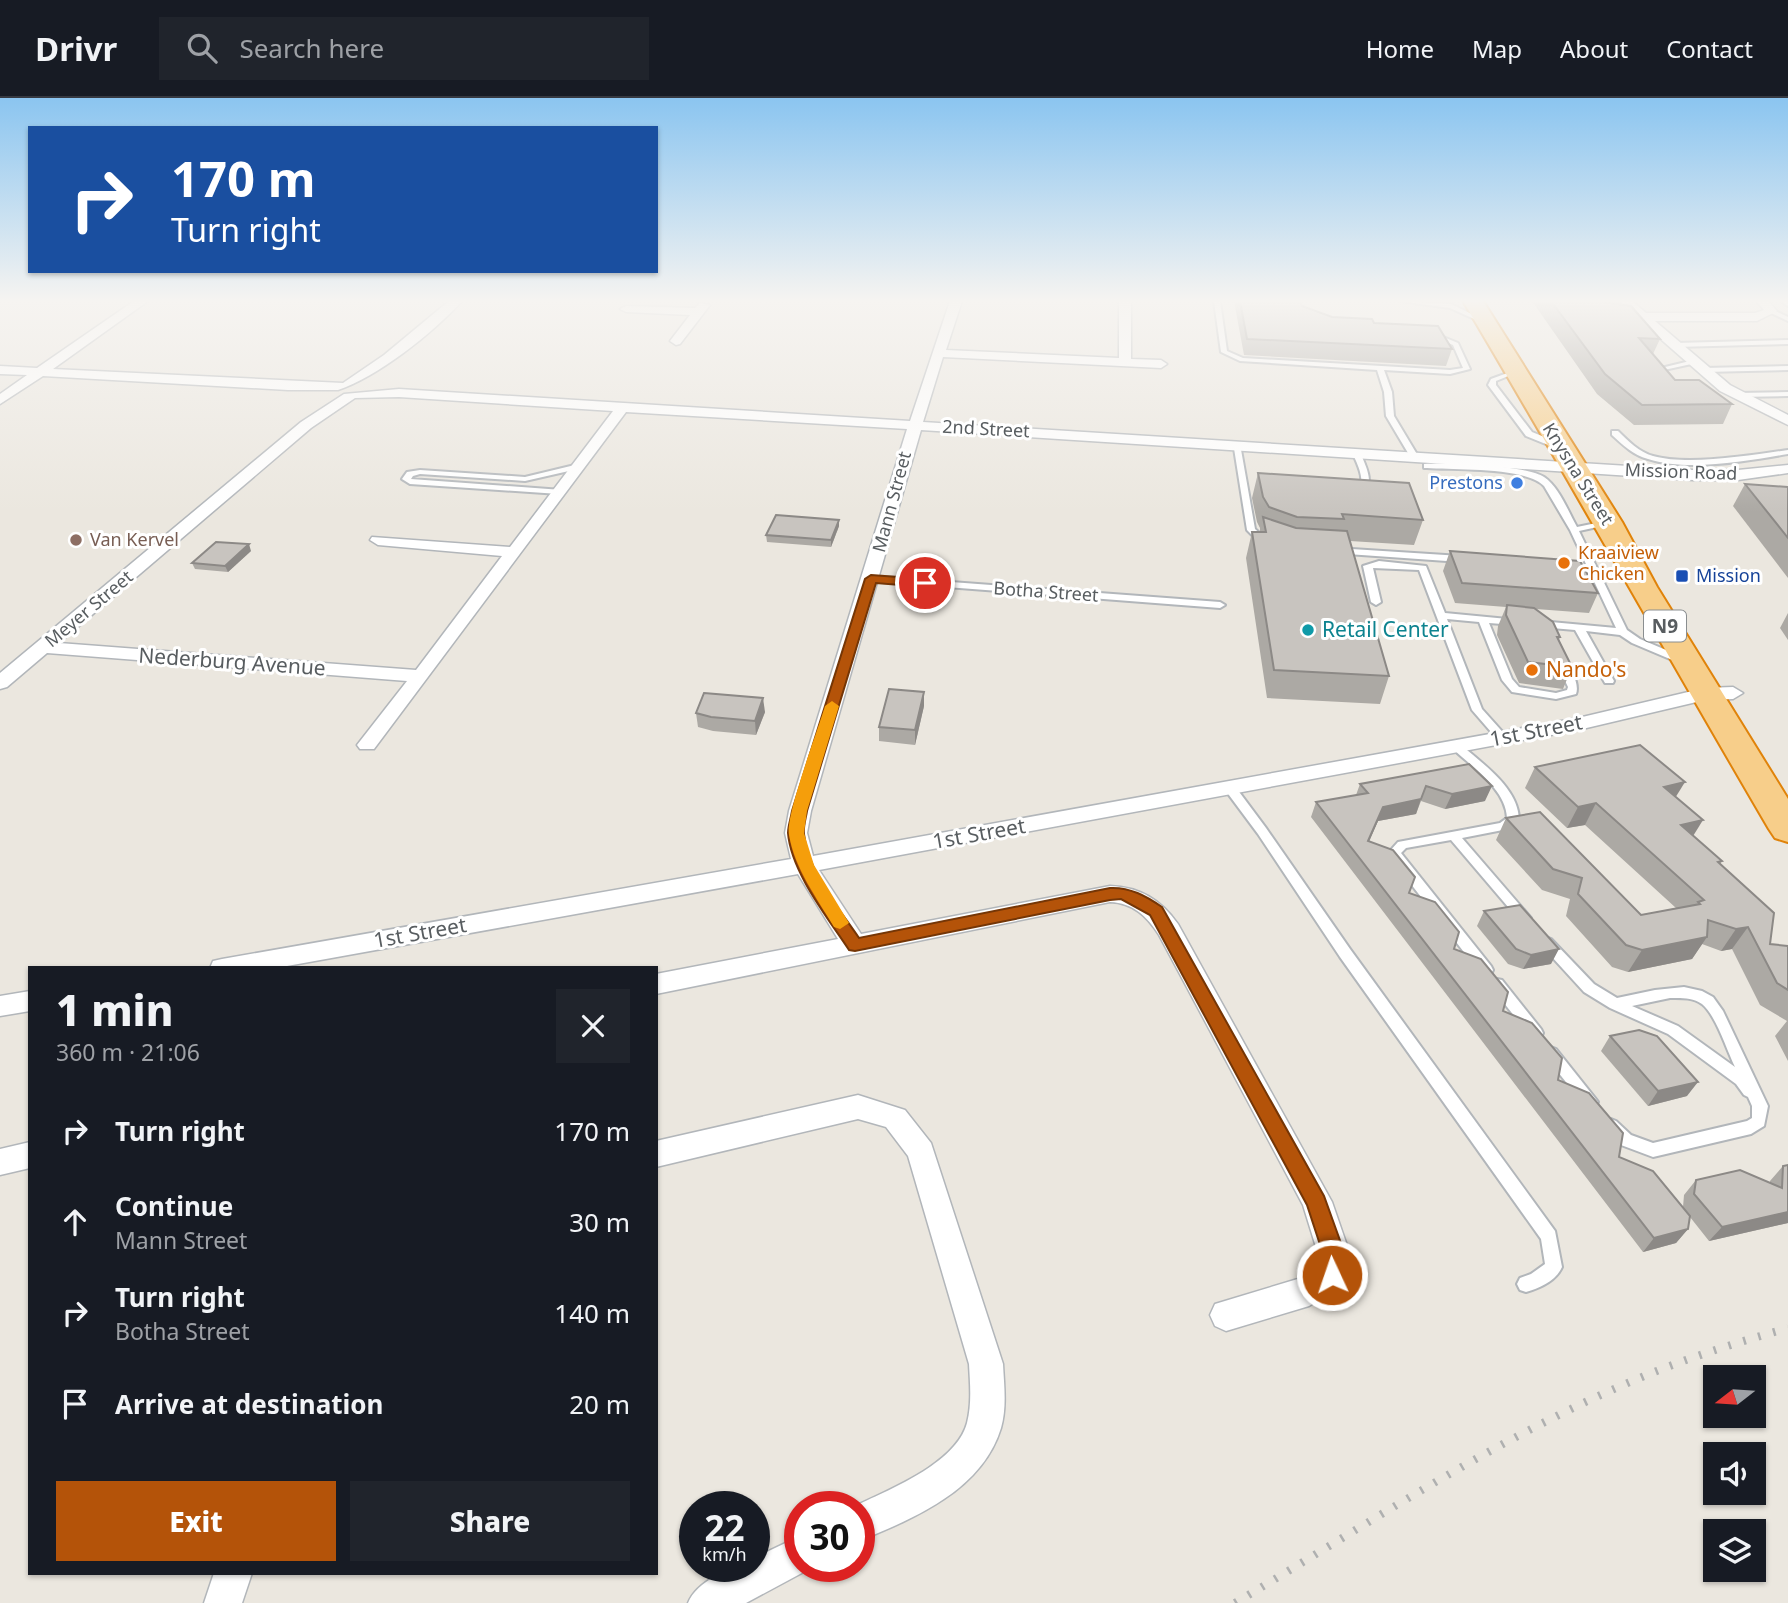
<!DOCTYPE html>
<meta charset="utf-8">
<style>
body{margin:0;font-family:"Noto Sans",sans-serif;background:#20242c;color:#f1f3f6;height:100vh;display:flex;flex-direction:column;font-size:26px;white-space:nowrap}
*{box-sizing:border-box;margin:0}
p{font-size:23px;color:#9ea1a6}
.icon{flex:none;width:38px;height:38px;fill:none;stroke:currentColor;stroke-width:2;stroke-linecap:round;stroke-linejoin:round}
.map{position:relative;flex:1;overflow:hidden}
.panel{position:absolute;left:28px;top:868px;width:630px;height:609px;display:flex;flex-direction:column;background:#171b24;border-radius:0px;box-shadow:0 2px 5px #0004}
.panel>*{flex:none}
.top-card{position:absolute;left:28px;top:28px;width:630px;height:147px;border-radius:0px;box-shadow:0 2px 5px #0004;background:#1a4fa0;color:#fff;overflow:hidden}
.needle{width:46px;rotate:253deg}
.fabs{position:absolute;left:1703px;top:1267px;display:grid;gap:14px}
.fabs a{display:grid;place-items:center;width:63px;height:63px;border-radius:0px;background:#171b24;box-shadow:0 2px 5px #0004;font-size:35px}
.speed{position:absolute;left:679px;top:1393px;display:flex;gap:14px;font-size:35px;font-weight:700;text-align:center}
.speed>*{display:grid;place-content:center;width:91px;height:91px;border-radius:50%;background:#171b24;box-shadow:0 2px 5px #0004;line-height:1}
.speed small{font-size:18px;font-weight:400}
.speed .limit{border:10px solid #d22;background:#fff;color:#111}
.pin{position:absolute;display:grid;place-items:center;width:60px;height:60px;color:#fff;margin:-30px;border:4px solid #fff;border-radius:50%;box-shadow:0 2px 7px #0007}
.me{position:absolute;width:77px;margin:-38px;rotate:357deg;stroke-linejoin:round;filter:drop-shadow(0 0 5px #0008)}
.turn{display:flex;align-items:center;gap:24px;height:147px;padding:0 28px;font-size:32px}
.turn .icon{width:91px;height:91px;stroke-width:2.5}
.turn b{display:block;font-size:49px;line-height:60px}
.round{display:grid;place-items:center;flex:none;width:74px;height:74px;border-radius:0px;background:#20242c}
.overview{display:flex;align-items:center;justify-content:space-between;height:119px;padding:0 28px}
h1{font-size:42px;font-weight:800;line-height:52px}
.cta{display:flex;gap:14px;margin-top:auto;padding:14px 28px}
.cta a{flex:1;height:80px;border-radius:0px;background:#b45309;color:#fff;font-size:28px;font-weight:800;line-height:80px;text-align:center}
.cta a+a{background:#20242c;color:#f1f3f6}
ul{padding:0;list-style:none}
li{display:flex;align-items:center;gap:21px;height:91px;padding:0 28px}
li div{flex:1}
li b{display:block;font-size:26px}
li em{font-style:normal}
header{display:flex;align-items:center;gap:42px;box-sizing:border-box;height:98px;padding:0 35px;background:#171b24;border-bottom:2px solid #363941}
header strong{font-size:33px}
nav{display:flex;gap:38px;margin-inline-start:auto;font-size:24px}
.search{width:490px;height:63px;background:#20242c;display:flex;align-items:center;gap:18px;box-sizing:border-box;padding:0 24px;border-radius:0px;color:#9ea1a6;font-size:26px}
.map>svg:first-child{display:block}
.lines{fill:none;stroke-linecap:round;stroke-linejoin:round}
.lane-casing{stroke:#b2b6ba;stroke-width:4}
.street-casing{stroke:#b2b6ba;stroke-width:3}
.highway-casing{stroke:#e0830a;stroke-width:4}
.lane{fill:#fff;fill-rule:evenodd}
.street{fill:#fff;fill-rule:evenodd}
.highway{fill:#f7ce8a;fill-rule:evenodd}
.rail{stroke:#afb0b0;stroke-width:8;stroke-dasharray:2.5 13;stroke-linecap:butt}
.wall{fill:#aca9a4}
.shaded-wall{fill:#8c8986}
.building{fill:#c8c4bf;stroke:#8c8986;stroke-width:2}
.route{fill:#b45309;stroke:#753606;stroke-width:2}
.slow{fill:#f59e0b}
.shop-dot{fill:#3f7fe0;stroke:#fff;stroke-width:2.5}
.education-dot{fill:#8d6e63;stroke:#fff;stroke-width:2.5}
.food-dot{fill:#e8710a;stroke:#fff;stroke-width:2.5}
.transit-dot{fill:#1a4fb4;stroke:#fff;stroke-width:2.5}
.culture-dot{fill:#0f9aa8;stroke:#fff;stroke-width:2.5}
.labels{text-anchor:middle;stroke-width:6;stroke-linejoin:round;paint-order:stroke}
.far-street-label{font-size:18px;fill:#585d60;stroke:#fff}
.far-shop-label{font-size:18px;fill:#366cbe;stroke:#fff;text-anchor:end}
.far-education-label{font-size:18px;fill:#785e54;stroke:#fff;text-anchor:start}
.far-food-label{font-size:18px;fill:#c56008;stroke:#fff;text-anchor:start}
.far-transit-label{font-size:18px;fill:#164399;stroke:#fff;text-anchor:start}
.shield{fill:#fff;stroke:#8a8e90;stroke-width:2}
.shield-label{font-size:19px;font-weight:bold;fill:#585d60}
.culture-label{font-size:21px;fill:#0d838f;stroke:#fff;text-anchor:start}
.street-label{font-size:21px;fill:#585d60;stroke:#fff}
.food-label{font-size:21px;fill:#c56008;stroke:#fff;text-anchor:start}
</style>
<header>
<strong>Drivr</strong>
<div class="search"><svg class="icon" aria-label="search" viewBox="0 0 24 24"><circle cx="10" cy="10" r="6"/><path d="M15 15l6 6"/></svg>Search here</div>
<nav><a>Home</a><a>Map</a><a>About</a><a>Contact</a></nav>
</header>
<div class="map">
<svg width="1788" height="1505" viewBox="0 0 1788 1505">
<rect width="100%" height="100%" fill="#ebe7df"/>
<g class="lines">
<defs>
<g id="lane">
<polygon points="1214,203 1220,203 1227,253 1243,260 1450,272 1463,270 1453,247 1439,241 1438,240 1441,238 1458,245 1470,271 1450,276 1384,272 1392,294 1394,318 1418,358 1411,360 1386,318 1384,294 1377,272 1240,263 1221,254"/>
<polygon points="1399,203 1451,206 1488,224 1483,225 1450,210"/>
<polygon points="1781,203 1788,203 1788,208"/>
<polygon points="1771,211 1788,219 1788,223 1769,214"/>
<polygon points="1788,242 1788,246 1675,249 1672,247 1675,245"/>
<polygon points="1694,262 1697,264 1696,265 1664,272 1668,279 1664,281 1662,280 1657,271"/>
<polygon points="1788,268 1788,272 1704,274 1701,272 1704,270"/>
<polygon points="1513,273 1518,274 1496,283 1496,287 1532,334 1564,347 1564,351 1558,351 1526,338 1488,287 1491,281"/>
<polygon points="1788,294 1788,298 1737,299 1733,297 1737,295"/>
<path d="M1612,333H1618C1628,343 1639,354 1653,358C1689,368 1751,357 1788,352V356C1747,363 1688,374 1648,361C1633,357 1623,347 1612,337Z"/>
<polygon points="1233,344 1240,346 1255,431 1266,441 1266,445 1260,445 1247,432"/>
<path d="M1353,352L1360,354C1366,369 1374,382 1365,398H1362L1358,396C1366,381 1358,368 1352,354Z"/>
<polygon points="579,366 582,366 582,370 525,383 420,376 413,378 411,381 562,392 563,394 559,396 410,386 402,381 407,374 420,372 525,379"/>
<path d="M1424,366C1447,364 1526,367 1544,379C1559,389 1568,413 1577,429L1611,422V426L1579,433L1627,532L1640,541L1685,560V564H1677L1632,545L1620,537L1586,533L1614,583L1613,585H1605L1575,532L1540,529L1535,526L1540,523L1616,530L1570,432L1544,388C1526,369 1454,372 1427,370H1424Z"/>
<polygon points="1336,450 1461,458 1466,461 1461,464 1333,455 1333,451"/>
<path d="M1379,463L1426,468L1445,515L1518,522V526L1515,527L1489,525L1512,581L1519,589L1556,595L1567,592L1568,589L1556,564L1561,561C1570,566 1580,586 1576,596L1556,601L1512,594L1502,582L1479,524L1447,521L1482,611L1508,640L1506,642H1498L1472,612L1419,472L1373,470L1381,504L1376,507L1371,504L1363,468Z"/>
<polygon points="871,478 1220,504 1225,507 1220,510 868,483 866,481"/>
<path d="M1457,646L1461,647C1483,666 1518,690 1519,721L1508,731L1462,740L1531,820L1530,823H1520L1451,742L1406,750L1401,755L1491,868L1493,872L1491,876H1481L1393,763L1389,754L1398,744L1500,725L1507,720C1506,691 1472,669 1453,651L1451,649Z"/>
<path d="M1230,686L1234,687L1266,730L1350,851L1555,1133L1562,1169C1556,1183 1540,1190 1526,1194L1520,1192L1517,1186L1520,1180L1531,1176L1545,1166L1541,1141L1340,859L1258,736L1226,693L1224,690L1226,687Z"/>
<path d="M1546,839L1551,841L1594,886L1617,900L1655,892L1684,889L1702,893L1713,899L1723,913L1768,1008L1764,1028L1751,1036L1653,1059L1621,1047L1603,1028L1606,1023L1611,1021L1616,1023L1631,1037L1653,1045L1747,1023L1752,1020V1008L1748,999L1744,997L1736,986L1668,936L1610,910L1584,894L1541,847L1539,844L1541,841ZM1670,900C1680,900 1692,899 1702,906C1716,917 1727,953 1735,969L1678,928L1632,908Z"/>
<polygon points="1497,881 1502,882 1541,931 1543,935 1541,939 1536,941 1531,939 1492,890 1490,886 1492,882"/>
<polygon points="1551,949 1556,951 1595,1000 1598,1004 1595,1008 1590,1010 1585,1008 1546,959 1544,955 1546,951"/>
</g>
<g id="street">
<path d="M134,203H148L53,271L343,285L384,257L449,203H462C432,236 377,279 338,292H288L43,278L0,306V296L27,277L0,276V268L37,270Z"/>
<path d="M950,203H962L946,252L1119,260V203H1131V261L1161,262L1167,266L1161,270L943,259L923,324L1693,372H1738L1788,367V375L1738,382H1693L921,332L811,713L807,735L813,758L1578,620L1705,590L1733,589L1743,595L1733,601L1705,602L1578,632L819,772L861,836L1110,788C1140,789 1161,802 1178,826L1332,1104L1352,1162L1343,1187L1309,1208L1226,1233L1215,1228L1210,1217L1215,1206L1301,1180L1319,1168L1320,1162L1303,1107L1159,837C1147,818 1133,805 1110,804L656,896V876L838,841L798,776L276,870H210L213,863L222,861L791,761L785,735L789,713L907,331L626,314L374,651H360L357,647L407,583L47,555L7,589L0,591V575L301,324L344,296L399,291L910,323ZM399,299L613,313L510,449L372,439L370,442L378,447L502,458L416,572L59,545L311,330L355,300Z"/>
<polygon points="1619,203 1632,203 1646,215 1755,215 1764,212 1756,203 1768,203 1777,213 1757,223 1655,223 1730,287 1788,317 1788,327 1720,293 1640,223 1636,222"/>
<polygon points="700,205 710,207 680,246 676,247 670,243 690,217 626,214 620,211 626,208 695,210"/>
<polygon points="30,893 30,913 0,918 0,898"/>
<path d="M858,997L905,1012L931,1045L1003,1266C1004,1287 1007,1309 1001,1330C982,1392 915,1420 859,1443V1409H853C888,1392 956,1366 967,1325C972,1305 970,1286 969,1266L908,1058L886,1029L858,1021L656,1069V1043Z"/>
<polygon points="30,1044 30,1070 0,1077 0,1051"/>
<path d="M800,1438V1468L813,1469L746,1505H688C697,1483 730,1468 754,1468V1460Z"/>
<polygon points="214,1475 252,1475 242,1505 204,1505"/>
</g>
<path id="highway" d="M1463,203H1483L1622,424L1657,489L1788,701V744L1775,740L1769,731C1666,555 1567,378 1463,203Z"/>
</defs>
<use href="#lane" class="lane-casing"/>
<use href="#street" class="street-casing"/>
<use href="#highway" class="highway-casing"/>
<use href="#lane" class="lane"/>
<use href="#street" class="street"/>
<use href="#highway" class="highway"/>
<path class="rail" d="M1235,1505C1368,1426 1499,1338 1642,1279C1690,1259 1739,1244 1788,1230"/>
</g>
<g class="wall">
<polygon points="1234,203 1300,203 1302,208 1332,219 1374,225 1452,251 1446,268 1244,257"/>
<polygon points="1532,203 1610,203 1610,205 1660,241 1653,256 1675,282 1732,306 1723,326 1634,327 1597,296"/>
<polygon points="1258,375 1423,422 1414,447 1350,443 1389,578 1380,606 1267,600 1246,460 1252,434 1260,434 1260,430 1257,424 1252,400"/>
<polygon points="1745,386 1788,389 1788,480 1733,408"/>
<polygon points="839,422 839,428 831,449 767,444 766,437"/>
<polygon points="251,453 228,474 195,471 192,465"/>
<polygon points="1450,453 1598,495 1589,515 1536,511 1560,539 1559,542 1572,569 1563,591 1519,585 1497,537 1498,528 1506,509 1455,505 1443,473"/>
<polygon points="1788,515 1788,542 1780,530"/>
<polygon points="924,608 915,647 879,643 879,629"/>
<polygon points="765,614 756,637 713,633 698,629 696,615"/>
<polygon points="1469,666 1485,703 1445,711 1421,703 1416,716 1378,723 1369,744 1619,1059 1683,1109 1684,1097 1696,1082 1770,1085 1770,1083 1783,1068 1788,1067 1788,1125 1709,1143 1690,1119 1688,1131 1676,1145 1643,1154 1311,719 1316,704 1356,697 1360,686"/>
<polygon points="1535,669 1676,699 1693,738 1722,763 1720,766 1770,846 1788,848 1788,963 1775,938 1787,923 1760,907 1732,851 1721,853 1702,846 1692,861 1628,874 1612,869 1566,818 1570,801 1542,792 1496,742 1506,720 1641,817 1676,810 1585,727 1567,730 1525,690"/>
<polygon points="1484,813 1551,866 1523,871 1508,866 1477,828"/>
<polygon points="1610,938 1687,998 1648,1008 1601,953"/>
</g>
<g class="shaded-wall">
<polygon points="839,422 839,428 831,449 831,442"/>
<polygon points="249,446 251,453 228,474 225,468"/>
<polygon points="924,594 924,608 915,647 915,632"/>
<polygon points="763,600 765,614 756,637 755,623"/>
<polygon points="1685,684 1672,705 1664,689"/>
<polygon points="1492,688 1485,703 1445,711 1452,696"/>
<polygon points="1421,701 1416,716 1378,723 1362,758 1383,709"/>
<polygon points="1596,705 1585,727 1567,730 1578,709"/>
<polygon points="1703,722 1690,743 1681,727"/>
<polygon points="1748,829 1732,851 1721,853 1736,831"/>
<polygon points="1707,839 1692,861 1628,874 1642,852"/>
<polygon points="1559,851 1551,866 1523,871 1531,857"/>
<polygon points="1698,984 1687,998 1648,1008 1658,993"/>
<polygon points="1788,1114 1788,1125 1709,1143 1722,1129"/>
<polygon points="1688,1131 1676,1145 1643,1154 1654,1140"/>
</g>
<g class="building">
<polygon points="1240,203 1300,203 1302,208 1332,219 1372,221 1374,225 1438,228 1452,251 1247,241"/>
<polygon points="1551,203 1596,203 1631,208 1660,241 1639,240 1675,282 1699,282 1732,306 1642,307 1605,276"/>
<polygon points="1258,375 1409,385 1423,422 1342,416 1344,421 1297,419 1269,409 1263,399"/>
<polygon points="1745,386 1788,389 1788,440"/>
<polygon points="776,417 839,422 831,442 766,437"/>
<polygon points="1263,419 1296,430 1347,433 1389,578 1274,572 1252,434 1266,434"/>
<polygon points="216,444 249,446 225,468 192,465"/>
<polygon points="1450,453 1580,463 1598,495 1462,485"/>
<polygon points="1507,507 1534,510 1553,524 1560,539 1557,539 1572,569 1528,564 1506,517"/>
<polygon points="889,591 924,594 915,632 879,629"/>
<polygon points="704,595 763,600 755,623 711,619 696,615"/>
<polygon points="1640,647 1685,684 1664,689 1703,722 1681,727 1722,763 1718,764 1774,815 1770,846 1788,848 1788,892 1777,885 1748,829 1736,831 1708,822 1707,839 1642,852 1626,847 1578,796 1582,780 1553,771 1506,720 1540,714 1641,817 1700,806 1698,804 1704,802 1596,705 1578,709 1535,669"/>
<polygon points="1469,666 1492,688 1452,696 1426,688 1421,701 1383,709 1368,743 1393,752 1415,779 1409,795 1435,804 1459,834 1454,851 1481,861 1508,894 1503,913 1532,925 1562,960 1558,982 1589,995 1623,1035 1619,1059 1653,1073 1690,1118 1688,1131 1654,1140 1316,704 1368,695 1360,686"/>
<polygon points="1520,807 1559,851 1531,857 1516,851 1484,813"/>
<polygon points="1639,932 1657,938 1698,984 1658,993 1610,938"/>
<polygon points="1788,1067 1788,1114 1722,1129 1694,1096 1696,1082 1740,1072 1782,1090 1783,1068"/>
</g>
<linearGradient id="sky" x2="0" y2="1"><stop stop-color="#8bc5f0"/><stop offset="0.49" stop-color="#f6f4f1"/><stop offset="1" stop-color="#f6f4f1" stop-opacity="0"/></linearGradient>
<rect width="1788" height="414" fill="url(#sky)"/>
<path class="route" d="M871,477L925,481L931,485L925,489L876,485L807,713C806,720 803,729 804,736C808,774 838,809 859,840L1110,790C1130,789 1146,798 1162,809L1324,1098L1347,1162L1340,1184L1332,1187L1324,1184L1321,1177L1325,1162L1307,1107L1150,817L1121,801L1110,802L855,853L849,852C828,820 791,774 788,735C788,728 791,720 792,713L865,481Z"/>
<path class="slow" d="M832,603L839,608L807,713L804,735L814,767L849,825L840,831L834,829C817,800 795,771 789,737C785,718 818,632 825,608Z"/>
<circle class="shop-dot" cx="1517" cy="385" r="7"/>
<circle class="education-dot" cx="76" cy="442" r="7"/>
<g class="food-dot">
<circle cx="1564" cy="465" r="7"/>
<circle cx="1532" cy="572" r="7"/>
</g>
<rect class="transit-dot" x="1675" y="471" width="14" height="14" rx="3.5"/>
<circle class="culture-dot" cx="1308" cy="532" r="7"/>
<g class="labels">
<g class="far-street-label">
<text transform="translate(986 331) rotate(3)" y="6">2nd Street</text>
<text transform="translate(1681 374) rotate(2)" y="6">Mission Road</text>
<text transform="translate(1578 376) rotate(58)" y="6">Knysna Street</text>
<text transform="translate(892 404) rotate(-75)" y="6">Mann Street</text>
<text transform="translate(1046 494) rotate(4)" y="6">Botha Street</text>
<text transform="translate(89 511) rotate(-40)" y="6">Meyer Street</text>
</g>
<g class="far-shop-label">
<text x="1503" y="391">Prestons</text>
</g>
<g class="far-education-label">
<text x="90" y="448">Van Kervel</text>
</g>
<g class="far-food-label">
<text x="1578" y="461">Kraaiview<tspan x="1578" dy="21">Chicken</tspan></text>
</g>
<g class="far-transit-label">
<text x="1696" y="484">Mission</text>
</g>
<rect class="shield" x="1644" y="512.5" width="42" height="31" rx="5"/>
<g class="shield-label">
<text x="1665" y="535">N9</text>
</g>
<g class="culture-label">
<text x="1322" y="539">Retail Center</text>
</g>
<g class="street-label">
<text transform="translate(232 564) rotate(4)" y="7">Nederburg Avenue</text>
<text transform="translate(1536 633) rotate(-11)" y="7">1st Street</text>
<text transform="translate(979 736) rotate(-10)" y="7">1st Street</text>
<text transform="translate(420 835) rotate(-10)" y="7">1st Street</text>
</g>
<g class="food-label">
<text x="1546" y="579">Nando's</text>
</g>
</g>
</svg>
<div class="fabs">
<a><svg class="needle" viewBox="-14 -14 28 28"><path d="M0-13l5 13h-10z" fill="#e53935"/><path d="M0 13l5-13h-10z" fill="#9ea1a6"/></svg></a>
<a><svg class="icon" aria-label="sound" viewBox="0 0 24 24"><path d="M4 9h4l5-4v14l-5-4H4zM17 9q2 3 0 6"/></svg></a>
<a><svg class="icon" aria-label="layers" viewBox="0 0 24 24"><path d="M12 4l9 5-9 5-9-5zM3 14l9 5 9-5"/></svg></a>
</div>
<div class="speed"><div>22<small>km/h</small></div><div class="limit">30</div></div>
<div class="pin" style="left:925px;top:485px;background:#d93025"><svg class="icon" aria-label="arrive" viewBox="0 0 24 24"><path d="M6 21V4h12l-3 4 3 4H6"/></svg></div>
<svg class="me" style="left:1332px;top:1177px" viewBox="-20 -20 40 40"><circle r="17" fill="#b45309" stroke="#fff" stroke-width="3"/><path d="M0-11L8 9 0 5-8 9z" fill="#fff"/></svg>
<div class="top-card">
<div class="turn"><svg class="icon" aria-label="right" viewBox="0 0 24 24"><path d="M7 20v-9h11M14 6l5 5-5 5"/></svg><div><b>170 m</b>Turn right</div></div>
</div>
<section class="panel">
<div class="overview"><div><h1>1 min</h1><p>360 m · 21:06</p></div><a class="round"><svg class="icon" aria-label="close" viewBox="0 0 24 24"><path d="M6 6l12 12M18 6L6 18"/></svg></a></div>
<ul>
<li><svg class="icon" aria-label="right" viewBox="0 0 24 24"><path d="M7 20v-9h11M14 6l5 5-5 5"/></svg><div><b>Turn right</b></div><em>170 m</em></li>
<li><svg class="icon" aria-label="ahead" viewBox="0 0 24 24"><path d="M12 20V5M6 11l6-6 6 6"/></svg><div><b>Continue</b><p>Mann Street</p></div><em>30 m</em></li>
<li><svg class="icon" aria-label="right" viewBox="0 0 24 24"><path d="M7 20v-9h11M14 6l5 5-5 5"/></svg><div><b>Turn right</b><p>Botha Street</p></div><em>140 m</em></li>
<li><svg class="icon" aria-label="arrive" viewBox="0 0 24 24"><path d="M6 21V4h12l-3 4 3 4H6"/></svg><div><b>Arrive at destination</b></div><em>20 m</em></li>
</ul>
<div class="cta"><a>Exit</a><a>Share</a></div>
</section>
</div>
